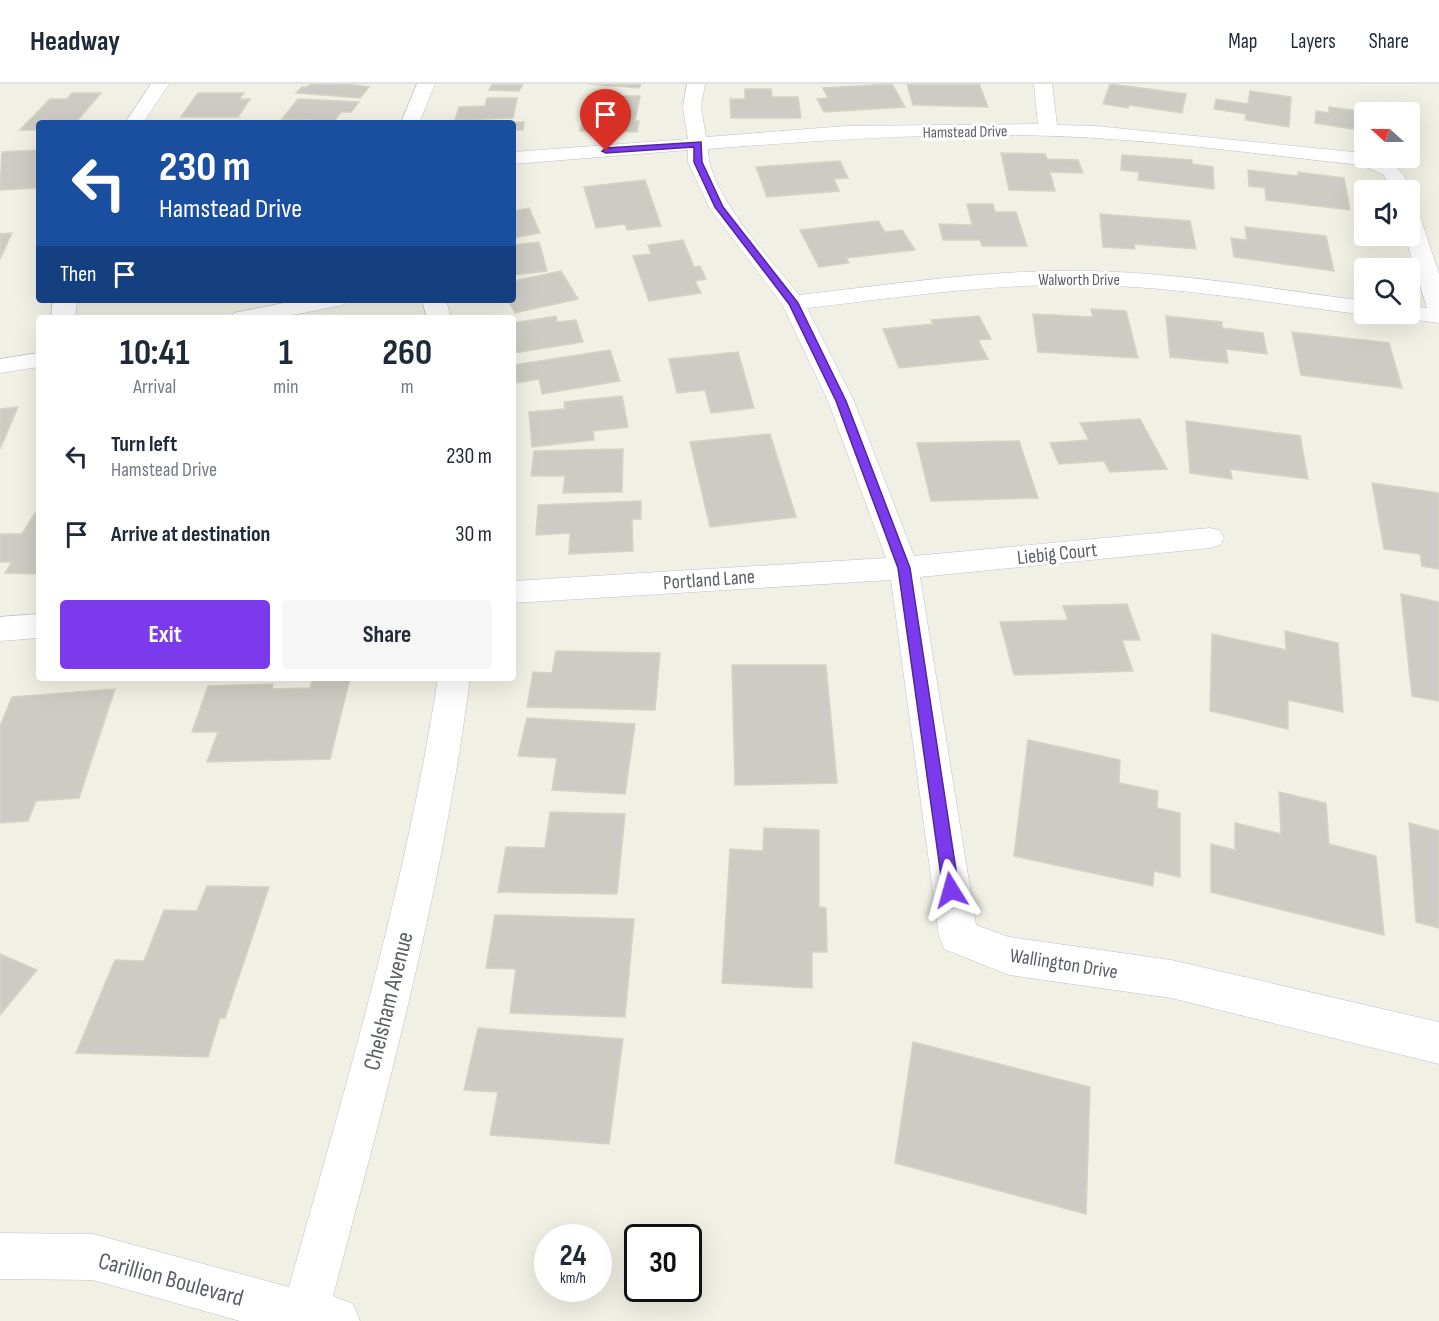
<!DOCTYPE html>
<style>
body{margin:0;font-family:"Sofia Sans Condensed",sans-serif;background:#f6f6f7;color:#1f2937;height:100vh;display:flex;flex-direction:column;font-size:22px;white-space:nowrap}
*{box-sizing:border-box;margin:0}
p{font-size:20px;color:#747a83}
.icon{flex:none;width:33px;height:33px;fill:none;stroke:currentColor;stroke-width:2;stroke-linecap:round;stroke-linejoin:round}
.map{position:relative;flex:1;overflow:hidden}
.panel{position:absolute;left:36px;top:231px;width:480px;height:366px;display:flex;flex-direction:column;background:#fff;border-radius:6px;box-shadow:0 6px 24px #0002}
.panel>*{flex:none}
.hud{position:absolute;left:36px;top:36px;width:480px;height:183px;border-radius:6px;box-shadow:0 6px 24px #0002;background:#1a4fa0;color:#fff;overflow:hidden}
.needle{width:39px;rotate:291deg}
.fabs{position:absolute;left:1354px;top:18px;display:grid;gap:12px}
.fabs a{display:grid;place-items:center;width:66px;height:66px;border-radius:6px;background:#fff;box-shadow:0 6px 24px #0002;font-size:30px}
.speed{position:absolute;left:534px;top:1140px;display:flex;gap:12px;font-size:30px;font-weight:700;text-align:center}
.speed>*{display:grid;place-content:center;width:78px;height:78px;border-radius:50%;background:#fff;box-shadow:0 6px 24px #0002;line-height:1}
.speed small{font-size:15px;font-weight:400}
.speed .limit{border:3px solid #111;border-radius:9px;background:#fff;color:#111}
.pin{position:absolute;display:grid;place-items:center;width:51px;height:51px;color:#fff;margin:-62px -26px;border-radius:50% 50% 50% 0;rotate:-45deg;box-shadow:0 0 6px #0007}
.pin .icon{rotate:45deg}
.me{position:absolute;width:66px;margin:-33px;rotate:352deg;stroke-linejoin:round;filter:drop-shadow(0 0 4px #0008)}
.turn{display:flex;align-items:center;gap:21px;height:126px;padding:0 24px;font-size:27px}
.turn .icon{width:78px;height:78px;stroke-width:2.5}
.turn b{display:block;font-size:42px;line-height:51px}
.then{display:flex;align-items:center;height:57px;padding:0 24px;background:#0003;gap:12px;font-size:22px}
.eta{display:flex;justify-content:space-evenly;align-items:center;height:102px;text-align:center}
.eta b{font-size:36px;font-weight:700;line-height:42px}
.primary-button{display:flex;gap:12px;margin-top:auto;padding:12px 24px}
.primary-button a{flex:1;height:69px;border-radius:6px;background:#7c3aed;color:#fff;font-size:24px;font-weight:700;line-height:69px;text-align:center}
.primary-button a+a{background:#f6f6f7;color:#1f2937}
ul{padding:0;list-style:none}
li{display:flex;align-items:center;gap:18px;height:78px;padding:0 24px}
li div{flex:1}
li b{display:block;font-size:22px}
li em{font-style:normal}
header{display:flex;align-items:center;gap:36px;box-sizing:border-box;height:84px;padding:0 30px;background:#fff;border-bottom:2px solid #e0e1e3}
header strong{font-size:28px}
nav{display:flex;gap:33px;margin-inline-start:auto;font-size:21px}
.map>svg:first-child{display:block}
.building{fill:#cdccc4;stroke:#d5d4c2;stroke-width:1.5}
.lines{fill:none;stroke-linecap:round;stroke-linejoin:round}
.minor-casing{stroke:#bec0c7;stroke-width:1}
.minor{fill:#fff;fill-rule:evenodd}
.route{fill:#7c3aed;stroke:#51269a;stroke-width:1.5}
.labels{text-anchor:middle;stroke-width:6;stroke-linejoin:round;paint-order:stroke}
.far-street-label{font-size:16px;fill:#5c5f66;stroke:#fff}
.street-label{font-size:20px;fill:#5c5f66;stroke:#fff}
.near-street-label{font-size:24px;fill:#5c5f66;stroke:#fff}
</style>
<header>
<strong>Headway</strong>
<nav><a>Map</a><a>Layers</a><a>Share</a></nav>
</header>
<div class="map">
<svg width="1439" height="1237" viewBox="0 0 1439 1237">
<rect width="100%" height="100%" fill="#f0f0e5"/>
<g class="building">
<polygon points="311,0 348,0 369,3 360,14 296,9 302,3 307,3"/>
<polygon points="493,0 523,0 519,7 489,6"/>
<polygon points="589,0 641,0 639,4"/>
<polygon points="892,0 905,23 824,28 817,15 828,14 823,4"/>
<polygon points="907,0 979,0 988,23 913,21"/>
<polygon points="1110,0 1186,10 1182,29 1129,21 1128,24 1103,20"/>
<polygon points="745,5 771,5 772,13 798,13 801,34 731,34 730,15 745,15"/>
<polygon points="1250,7 1291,13 1289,43 1245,36 1246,30 1214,25 1216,15 1248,20"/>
<polygon points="72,9 101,9 76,38 39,39 39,46 20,46 50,15 67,15"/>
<polygon points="198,9 244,9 239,15 250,15 238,33 181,33"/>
<polygon points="610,12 640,12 635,37 639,37 637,48 580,47 589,17 608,18"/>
<polygon points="487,14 517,14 513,34 455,36 459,23 485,22"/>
<polygon points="298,15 359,18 351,28 341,28 334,37 282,35"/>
<polygon points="1329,23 1366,28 1365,47 1315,39 1316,27 1329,29"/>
<polygon points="524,38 523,46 514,46 513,52 513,39 455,39"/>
<polygon points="39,66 39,97 35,104 0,106 2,68"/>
<polygon points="1001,69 1045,70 1047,75 1078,76 1083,89 1050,88 1055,107 1009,106"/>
<polygon points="1122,71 1192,76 1192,80 1213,83 1214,105 1138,96 1139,88 1121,86"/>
<polygon points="840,77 848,94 834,95 839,107 767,113 756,83"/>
<polygon points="1248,86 1298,92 1298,88 1344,94 1350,126 1266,116 1265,104 1249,102"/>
<polygon points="645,96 661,142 627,146 625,140 596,144 584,103"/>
<polygon points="967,120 993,120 995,128 1016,128 1027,162 982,162 980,156 943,156 939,140 972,141"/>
<polygon points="529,124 540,149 513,154 513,127"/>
<polygon points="1100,130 1190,137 1196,165 1134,160 1135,165 1103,163"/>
<polygon points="878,137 885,148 902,146 915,166 846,174 849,179 819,183 800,146"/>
<polygon points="1245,143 1326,152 1334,187 1234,173 1231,154 1247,156"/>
<polygon points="12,149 0,175 0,150"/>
<polygon points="683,156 694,183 700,182 706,195 695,197 701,209 649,217 633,172 651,170 648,161"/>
<polygon points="539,158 547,187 513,191 513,161"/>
<polygon points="561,187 578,215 515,229 508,216 513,216 513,197"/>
<polygon points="1091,225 1126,227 1138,274 1038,268 1033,230 1093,233"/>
<polygon points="556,232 557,238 576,236 583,258 513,269 513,239"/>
<polygon points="979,232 991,255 978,256 988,275 899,284 883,245 933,240 931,236"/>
<polygon points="1166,232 1222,238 1222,244 1263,249 1267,270 1226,265 1228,279 1170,273"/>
<polygon points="1292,248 1389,259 1402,304 1301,291"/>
<polygon points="610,266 620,297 542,310 539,295 517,299 513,281"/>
<polygon points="738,268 754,324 711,329 705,306 677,309 669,275"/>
<polygon points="622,312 628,343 593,347 594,356 532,363 529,328 565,325 564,318"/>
<polygon points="18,323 0,365 0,325"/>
<polygon points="1140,335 1167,385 1110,388 1104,377 1059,380 1050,359 1089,356 1080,339"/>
<polygon points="1186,337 1300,352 1308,395 1230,385 1232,395 1190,389"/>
<polygon points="770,350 796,433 710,443 690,358"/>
<polygon points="1019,357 1038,414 931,417 917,359"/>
<polygon points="623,365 622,408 563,409 565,392 531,392 534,367"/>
<polygon points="1372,399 1439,409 1439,485 1422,482 1420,470 1384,465"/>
<polygon points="641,417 641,435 632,435 633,467 569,470 570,449 536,451 538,421"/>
<polygon points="35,429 39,429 39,490 5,489 12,478 0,478 0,450 22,450"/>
<polygon points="1401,510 1439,518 1439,617 1412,612"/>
<polygon points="1127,520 1140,556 1122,556 1133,587 1014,591 1000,538 1068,536 1063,522"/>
<polygon points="1285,547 1338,559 1343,628 1288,616 1288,645 1210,627 1212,550 1286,566"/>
<polygon points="556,567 660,569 655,626 527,623 533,588 552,589"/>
<polygon points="732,581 826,581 837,699 735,701"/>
<polygon points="350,594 330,675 207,678 218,648 192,648 208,602 273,600 272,605 310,604 313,595"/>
<polygon points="115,605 79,714 36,717 28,737 0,739 0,642 12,613"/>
<polygon points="527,634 635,640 625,710 552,706 557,674 518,672"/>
<polygon points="1028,656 1120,676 1119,699 1158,707 1157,724 1180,729 1180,793 1154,787 1153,802 1014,772"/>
<polygon points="1279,708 1326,719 1329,760 1376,772 1384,851 1211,808 1211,760 1235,766 1235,739 1281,750"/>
<polygon points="550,728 625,730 617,810 498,808 506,763 545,764"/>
<polygon points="1409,739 1439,747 1439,844 1416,838"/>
<polygon points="764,744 819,746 819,823 826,824 827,868 812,868 812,904 722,899 730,765 763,767"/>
<polygon points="207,802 269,803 225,934 220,934 208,973 76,969 115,876 144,877 164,826 197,827"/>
<polygon points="495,831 634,835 625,933 510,929 516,885 486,884"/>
<polygon points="0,870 37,886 0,931"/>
<polygon points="478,944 623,955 609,1060 490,1051 498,1008 464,1006"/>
<polygon points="913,958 1090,1003 1086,1130 895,1079"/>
</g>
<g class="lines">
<defs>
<g id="minor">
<polygon points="151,0 169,0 143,39 125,39"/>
<polygon points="417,0 435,0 419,39 401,39"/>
<path d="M687,0H705L701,23L706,53L846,42L1038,40L1034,0H1052L1057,41L1096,42L1363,69L1365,74C1390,74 1402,83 1411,106L1410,108L1391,106L1384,91L1361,81C1273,72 1183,59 1094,54C966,46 836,55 708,65C708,110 771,175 799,211C895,200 992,185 1089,187C1182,189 1273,205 1365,217V230H1371L1365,231C1273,219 1181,203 1089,201C994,199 901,213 807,224L854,317L914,472L1210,444L1220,447L1224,454L1220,461L1210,464L920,493L976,841L1009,853L1171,876L1439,938V980L1171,914L1009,891L944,865L939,852L891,496L513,519V497L886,474L828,317L782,220L709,123L688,78V66L513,80V68L688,55L683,23Z"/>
<polygon points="1410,129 1417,131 1421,135 1439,190 1439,239 1402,234 1399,230 1410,230 1410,222 1427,224 1405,152 1410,152"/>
<polygon points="53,216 77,216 75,234 51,234"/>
<polygon points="299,216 347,216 343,221 278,234 230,234 234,229"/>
<polygon points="422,216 446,216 451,234 427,234"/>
<polygon points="39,269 39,283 0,289 0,275"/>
<polygon points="39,530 39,554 0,557 0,533"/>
<path d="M438,594H470C443,804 387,1008 333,1212L353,1220L360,1237H240L93,1196L0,1195V1149L93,1150L289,1203C346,1001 406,801 438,594Z"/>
</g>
</defs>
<use href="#minor" class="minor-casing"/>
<use href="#minor" class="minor"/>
</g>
<polygon class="route" points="701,58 702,78 723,123 798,219 846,317 910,484 959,806 957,811 951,813 946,811 943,806 898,484 836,317 789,220 715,123 694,78 694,63 606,69 602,67 606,64"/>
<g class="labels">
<g class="far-street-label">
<text transform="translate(965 47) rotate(-1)" y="6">Hamstead Drive</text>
<text x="1079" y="201">Walworth Drive</text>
</g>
<g class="street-label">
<text transform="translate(1057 469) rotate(-6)" y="7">Liebig Court</text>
<text transform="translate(709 495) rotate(-4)" y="7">Portland Lane</text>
<text transform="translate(1064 879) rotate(9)" y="7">Wallington Drive</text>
</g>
<g class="near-street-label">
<text transform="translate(388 917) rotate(-76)" y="8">Chelsham Avenue</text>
<text transform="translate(171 1195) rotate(15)" y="8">Carillion Boulevard</text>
</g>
</g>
</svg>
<div class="fabs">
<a><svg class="needle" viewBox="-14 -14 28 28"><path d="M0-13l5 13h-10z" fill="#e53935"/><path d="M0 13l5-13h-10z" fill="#747a83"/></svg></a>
<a><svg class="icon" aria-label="sound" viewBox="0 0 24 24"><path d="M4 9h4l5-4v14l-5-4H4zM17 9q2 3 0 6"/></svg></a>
<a><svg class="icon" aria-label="search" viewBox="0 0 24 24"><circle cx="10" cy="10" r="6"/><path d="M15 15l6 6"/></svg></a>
</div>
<div class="speed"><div>24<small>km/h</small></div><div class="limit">30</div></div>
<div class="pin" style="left:606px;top:67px;background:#d93025"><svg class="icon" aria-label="arrive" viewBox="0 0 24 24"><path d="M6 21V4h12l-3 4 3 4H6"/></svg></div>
<svg class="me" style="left:951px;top:806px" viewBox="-20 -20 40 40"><path d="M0-17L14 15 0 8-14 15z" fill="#7c3aed" stroke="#fff" stroke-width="4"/></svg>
<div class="hud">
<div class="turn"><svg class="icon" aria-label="left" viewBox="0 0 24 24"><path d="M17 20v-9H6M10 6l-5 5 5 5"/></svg><div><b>230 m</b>Hamstead Drive</div></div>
<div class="then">Then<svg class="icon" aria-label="arrive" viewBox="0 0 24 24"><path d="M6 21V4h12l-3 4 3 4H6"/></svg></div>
</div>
<section class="panel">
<div class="eta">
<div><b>10:41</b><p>Arrival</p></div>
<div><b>1</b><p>min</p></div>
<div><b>260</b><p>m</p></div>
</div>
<ul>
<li><svg class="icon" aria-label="left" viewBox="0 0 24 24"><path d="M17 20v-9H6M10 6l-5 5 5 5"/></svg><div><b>Turn left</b><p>Hamstead Drive</p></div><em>230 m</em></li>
<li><svg class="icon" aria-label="arrive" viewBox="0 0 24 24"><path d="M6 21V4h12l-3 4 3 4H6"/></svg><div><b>Arrive at destination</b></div><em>30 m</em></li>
</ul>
<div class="primary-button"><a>Exit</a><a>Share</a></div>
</section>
</div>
